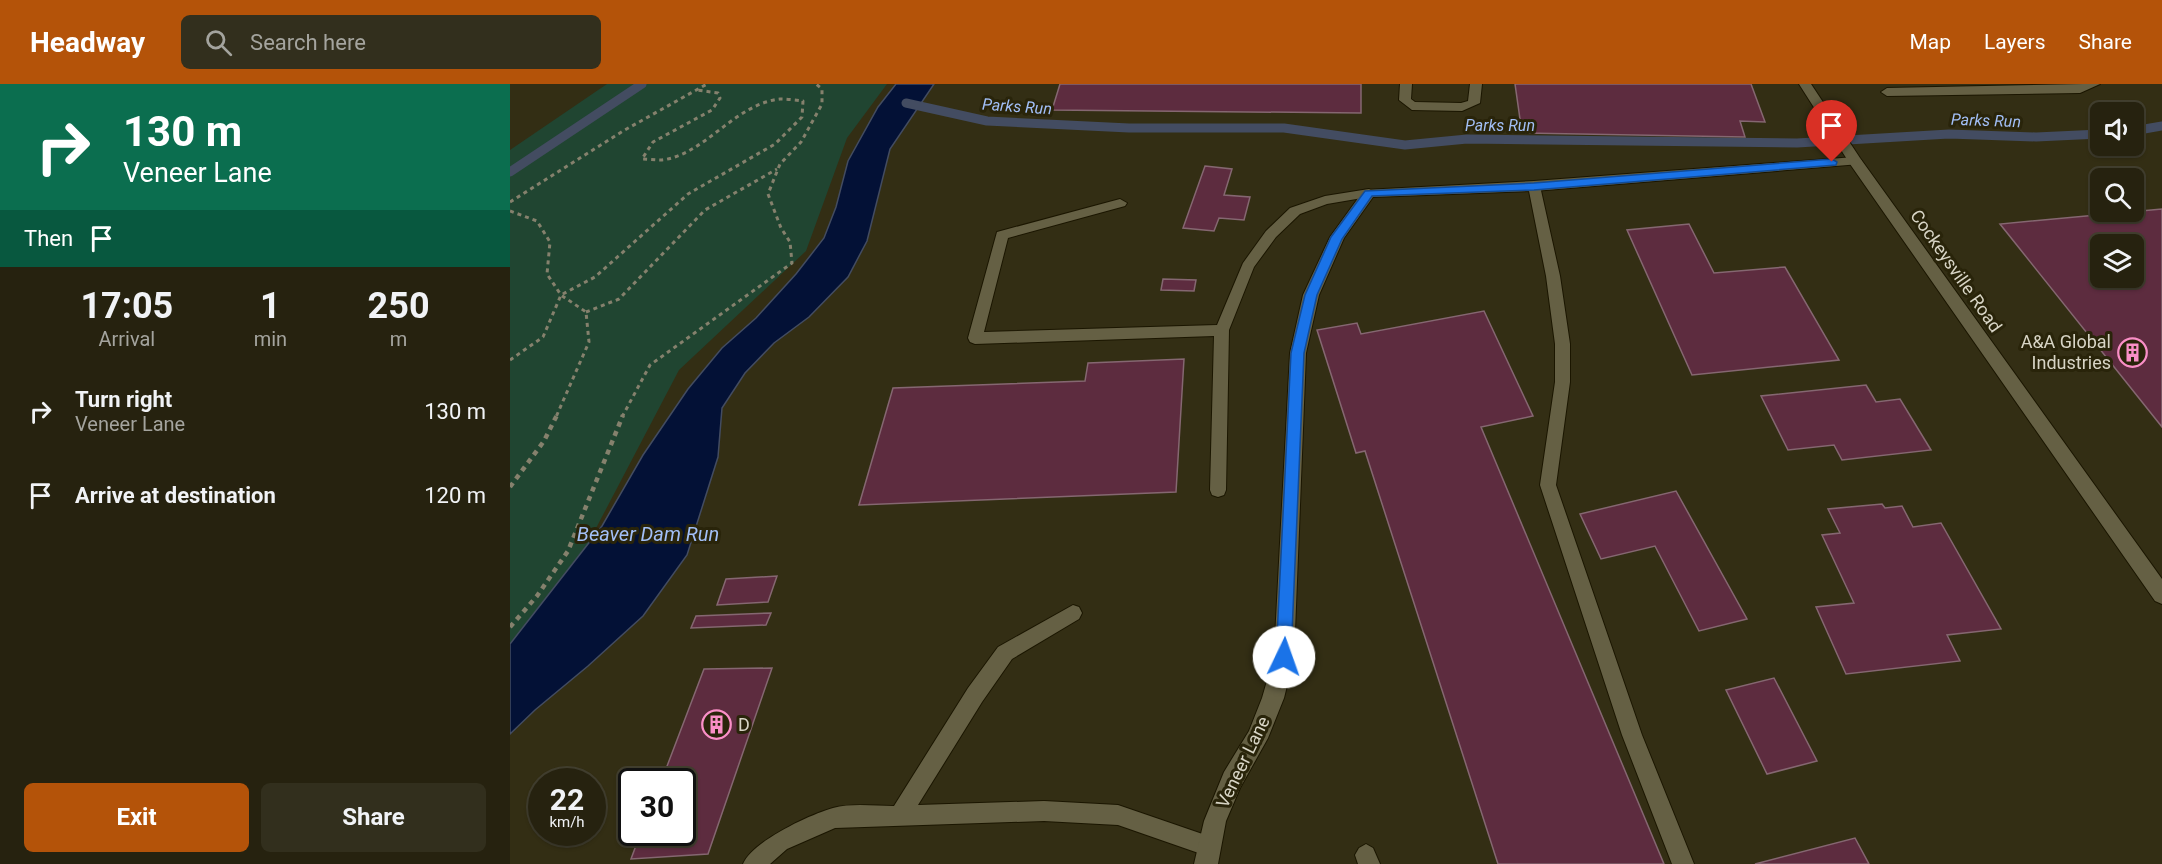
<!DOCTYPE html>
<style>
body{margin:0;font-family:Roboto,sans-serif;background:#322f1d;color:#f1f3f6;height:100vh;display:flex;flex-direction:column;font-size:22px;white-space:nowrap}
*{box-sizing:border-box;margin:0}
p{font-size:20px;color:#a4a49e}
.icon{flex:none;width:33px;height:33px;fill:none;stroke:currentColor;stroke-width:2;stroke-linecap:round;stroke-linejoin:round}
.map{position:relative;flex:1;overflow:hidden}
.drawer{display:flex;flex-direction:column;background:#26220f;width:510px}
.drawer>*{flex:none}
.hud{background:#0b6e4f;color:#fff;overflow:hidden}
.tools{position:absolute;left:1580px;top:18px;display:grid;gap:12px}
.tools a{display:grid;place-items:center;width:54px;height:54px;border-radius:9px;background:#26220f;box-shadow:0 2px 4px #0004,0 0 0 2px #423f2f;font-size:30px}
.speed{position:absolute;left:18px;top:684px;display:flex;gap:12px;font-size:30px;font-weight:700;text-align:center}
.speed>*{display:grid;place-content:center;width:78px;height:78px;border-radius:50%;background:#26220f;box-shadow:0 2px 4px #0004,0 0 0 2px #423f2f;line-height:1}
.speed small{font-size:15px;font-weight:400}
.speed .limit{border:3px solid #111;border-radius:9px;background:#fff;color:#111}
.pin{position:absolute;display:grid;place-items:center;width:51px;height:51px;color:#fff;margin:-62px -26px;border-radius:50% 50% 50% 0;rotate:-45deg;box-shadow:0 0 6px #0007}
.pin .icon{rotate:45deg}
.me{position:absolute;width:66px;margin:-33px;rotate:3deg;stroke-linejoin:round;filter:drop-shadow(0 0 4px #0008)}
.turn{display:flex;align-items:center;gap:21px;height:126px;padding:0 24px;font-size:27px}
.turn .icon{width:78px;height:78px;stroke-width:2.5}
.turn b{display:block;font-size:42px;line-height:51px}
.then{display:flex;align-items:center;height:57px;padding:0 24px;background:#0003;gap:12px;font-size:22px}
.eta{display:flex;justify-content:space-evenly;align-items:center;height:102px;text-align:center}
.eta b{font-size:36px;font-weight:700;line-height:42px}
.button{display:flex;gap:12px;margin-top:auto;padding:12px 24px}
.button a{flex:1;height:69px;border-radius:9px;background:#b45309;color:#fff;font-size:24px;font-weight:700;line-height:69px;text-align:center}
.button a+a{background:#322f1d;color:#f1f3f6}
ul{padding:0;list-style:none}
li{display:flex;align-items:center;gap:18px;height:84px;padding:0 24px}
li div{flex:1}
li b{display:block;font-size:22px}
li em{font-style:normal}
header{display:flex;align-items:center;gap:36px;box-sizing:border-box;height:84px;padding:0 30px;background:#b45309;color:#fff}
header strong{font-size:28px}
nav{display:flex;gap:33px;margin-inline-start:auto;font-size:21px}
.search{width:420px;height:54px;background:#322f1d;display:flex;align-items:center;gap:15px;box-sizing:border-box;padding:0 21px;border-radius:9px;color:#a4a49e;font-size:22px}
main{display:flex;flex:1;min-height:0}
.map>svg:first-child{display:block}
.green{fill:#204531}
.water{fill:#031136;stroke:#434c61;stroke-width:1.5}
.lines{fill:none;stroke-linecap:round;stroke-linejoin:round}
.stream{stroke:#434c61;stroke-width:9}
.building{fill:#5d2c3f;stroke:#856771;stroke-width:1.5;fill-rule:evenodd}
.service-casing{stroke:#1b1600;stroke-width:2}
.minor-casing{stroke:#1b1600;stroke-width:2}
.tertiary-casing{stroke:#1b1600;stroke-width:2}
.path-far1{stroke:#85816d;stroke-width:3;stroke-dasharray:4 4;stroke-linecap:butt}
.path{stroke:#85816d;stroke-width:4.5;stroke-dasharray:5 5;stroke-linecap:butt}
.service{fill:#656044;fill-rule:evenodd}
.minor{fill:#656044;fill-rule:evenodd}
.tertiary{fill:#656044;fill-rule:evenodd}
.route{fill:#1a73e8;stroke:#114b97;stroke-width:1.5}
.labels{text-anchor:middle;stroke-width:6;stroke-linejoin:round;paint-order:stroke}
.far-water-label{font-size:16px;font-style:italic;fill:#a2bff6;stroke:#29240a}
.street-label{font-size:18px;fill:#d8d5c6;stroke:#29240a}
.poi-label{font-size:18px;fill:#d8d5c6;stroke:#29240a;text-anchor:end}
.water-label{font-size:20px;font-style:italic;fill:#a2bff6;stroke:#29240a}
</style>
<header>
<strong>Headway</strong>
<div class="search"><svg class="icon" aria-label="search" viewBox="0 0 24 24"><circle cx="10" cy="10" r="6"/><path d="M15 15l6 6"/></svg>Search here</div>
<nav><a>Map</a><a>Layers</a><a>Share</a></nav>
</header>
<main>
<section class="drawer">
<div class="hud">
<div class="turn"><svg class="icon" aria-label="right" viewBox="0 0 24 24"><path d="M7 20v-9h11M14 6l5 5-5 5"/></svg><div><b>130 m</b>Veneer Lane</div></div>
<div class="then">Then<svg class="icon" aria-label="arrive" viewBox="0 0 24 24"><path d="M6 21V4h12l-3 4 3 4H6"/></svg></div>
</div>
<div class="eta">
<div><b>17:05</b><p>Arrival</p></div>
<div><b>1</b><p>min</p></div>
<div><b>250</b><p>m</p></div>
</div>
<ul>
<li><svg class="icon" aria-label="right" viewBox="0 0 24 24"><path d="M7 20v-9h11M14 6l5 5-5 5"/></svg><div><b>Turn right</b><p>Veneer Lane</p></div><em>130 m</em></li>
<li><svg class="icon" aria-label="arrive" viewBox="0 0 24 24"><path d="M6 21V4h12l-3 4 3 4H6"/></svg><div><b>Arrive at destination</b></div><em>120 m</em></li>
</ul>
<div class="button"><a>Exit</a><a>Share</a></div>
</section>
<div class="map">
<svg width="1652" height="780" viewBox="0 0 1652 780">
<rect width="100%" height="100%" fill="#332e14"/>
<polygon class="green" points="97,0 377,0 337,54 296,167 169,286 84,448 68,499 0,569 0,66"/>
<polygon class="water" points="386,0 424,0 380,65 357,157 338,193 299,233 264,259 235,289 212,324 208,373 177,471 133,532 78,582 25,626 0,650 0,560 92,442 133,371 178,305 212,264 246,234 286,190 314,154 326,123 338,77 368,23"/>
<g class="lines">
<g class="stream">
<polyline points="396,19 477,37 619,44 774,44 895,61 957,55 1287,59 1439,50 1526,53 1590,50"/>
<polyline points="1623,47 1652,42"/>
<polyline points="0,88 132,0"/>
</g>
</g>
<g class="building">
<polygon points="550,0 851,0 851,29 542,26"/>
<polygon points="1005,0 1241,0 1255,38 1230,37 1235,53 1012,49"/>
<polygon points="695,82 722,85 714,111 740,113 734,136 709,134 704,147 673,144"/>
<path d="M1652,125V343L1490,140ZM1590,160H1623V194H1590Z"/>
<polygon points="1179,140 1204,189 1275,183 1329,276 1182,291 1117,146"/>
<polygon points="653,195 686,196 684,207 651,206"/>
<polygon points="974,227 1023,332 971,343 1154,780 988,780 855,367 846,369 807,246 847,239 851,250"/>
<polygon points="674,275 666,408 349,421 383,304 575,297 578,279"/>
<polygon points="1356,301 1366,318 1390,315 1421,366 1332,376 1324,361 1278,366 1251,312"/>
<polygon points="1166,407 1237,535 1189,547 1145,462 1091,475 1070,430"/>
<polygon points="1372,420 1375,424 1392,422 1403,443 1431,439 1491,545 1437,551 1450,577 1336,590 1306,523 1344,519 1312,451 1330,449 1318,425"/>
<polygon points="267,492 258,518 207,521 216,495"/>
<polygon points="261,529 256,541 181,544 186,532"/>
<polygon points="262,584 198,770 121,775 131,748 172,748 172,698 151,698 194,585"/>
<polygon points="1264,594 1307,677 1257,690 1216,606"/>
<polygon points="1345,754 1359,780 1245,780"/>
</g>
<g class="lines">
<defs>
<g id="service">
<polygon points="890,0 902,0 901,15 905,18 951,19 958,17 960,0 972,0 970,19 952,27 902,26 889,16"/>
<polygon points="1573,0 1590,0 1570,9 1377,12 1371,8 1377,4"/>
<polygon points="1024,98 1030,102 1050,192 1060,260 1060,298 1046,401 1132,651 1184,780 1162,780 1112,651 1030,401 1045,298 1045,260 1036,192 1018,102"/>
<polygon points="859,105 866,109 864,112 817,120 790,130 766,153 744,183 719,246 716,406 714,411 708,413 702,411 700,406 704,252 465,260 460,258 458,254 487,148 610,115 617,119 615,122 498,154 474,248 707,241 733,179 756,147 780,124 815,112"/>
<path d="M563,521L569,523L572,529L569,535L502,575L472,618L408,721L534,717L608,721L707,755L711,762L707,769L700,773L608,741L534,737L325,744L277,765L260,780H233C243,757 299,731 323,724C341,719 365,722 384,722L458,604L488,563Z"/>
<polygon points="856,760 863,764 870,780 848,780 845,771 849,764"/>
</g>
<polygon id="minor" points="1345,73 1352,77 1350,80 1024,107 863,113 834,154 809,211 796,269 784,573 774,614 758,654 730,704 716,737 708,780 684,780 694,737 714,688 739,647 752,614 764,573 780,269 793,211 820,153 854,106 1024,97"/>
<polygon id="tertiary" points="1289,0 1301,0 1350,74 1652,495 1652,520 1645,517 1340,80"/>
</defs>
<use href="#service" class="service-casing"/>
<use href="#minor" class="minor-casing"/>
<use href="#tertiary" class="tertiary-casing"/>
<g class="path-far1">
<polyline points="0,118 113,47 197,0"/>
<polyline points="0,127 27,137 40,158 37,190 51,211 76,228 79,258 46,333"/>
<polyline points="76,228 109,215 195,126 267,85"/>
<path d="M0,276L33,253L51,211L85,193L178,110L265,60L292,33L293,17C286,16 277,15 270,15C224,20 194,72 151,76C145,76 138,75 132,75L143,58L202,26L210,14L208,9L187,6"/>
<polyline points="112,333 140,281 282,179 280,158 271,144 258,110 270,80 291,58 312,20 312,5 306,0"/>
</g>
<g class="path">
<polyline points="0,403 34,357 47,331"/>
<polyline points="0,543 27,512 58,467 113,331"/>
</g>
<use href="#service" class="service"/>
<use href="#minor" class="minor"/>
<use href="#tertiary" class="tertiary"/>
</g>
<polygon class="route" points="1322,75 1327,78 1326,81 1024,106 862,112 832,155 807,211 794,269 781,573 779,578 774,580 768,578 766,573 781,269 795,211 821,153 855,107 1024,99"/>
<defs>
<symbol id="building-ring" viewBox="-11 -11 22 22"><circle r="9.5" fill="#29240a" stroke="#fa8fc7" stroke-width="1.5"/><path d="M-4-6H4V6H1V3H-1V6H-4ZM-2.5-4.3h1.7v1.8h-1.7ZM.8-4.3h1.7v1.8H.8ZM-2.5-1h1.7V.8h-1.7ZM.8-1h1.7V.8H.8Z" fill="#fa8fc7"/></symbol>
</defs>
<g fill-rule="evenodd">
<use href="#building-ring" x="1606" y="252" width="33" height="33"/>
<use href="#building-ring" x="190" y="624" width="33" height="33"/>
</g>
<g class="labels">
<g class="far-water-label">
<text transform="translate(507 22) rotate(4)" y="6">Parks Run</text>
<text transform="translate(1476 36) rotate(2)" y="6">Parks Run</text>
<text x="990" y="47">Parks Run</text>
</g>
<g class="street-label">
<text transform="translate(1446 187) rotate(55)" y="6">Cockeysville Road</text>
<text transform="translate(733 678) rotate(-64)" y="6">Veneer Lane</text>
</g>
<g class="poi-label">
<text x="1601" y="264">A&amp;A Global<tspan x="1601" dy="21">Industries</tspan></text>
<text x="228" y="647" text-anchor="start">D</text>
</g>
<g class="water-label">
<text x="138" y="457">Beaver Dam Run</text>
</g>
</g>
</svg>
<div class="tools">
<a><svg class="icon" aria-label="sound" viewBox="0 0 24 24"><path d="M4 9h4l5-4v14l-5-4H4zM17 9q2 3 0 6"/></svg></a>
<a><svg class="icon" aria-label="search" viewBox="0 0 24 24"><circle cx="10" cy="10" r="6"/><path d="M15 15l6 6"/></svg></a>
<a><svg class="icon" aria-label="layers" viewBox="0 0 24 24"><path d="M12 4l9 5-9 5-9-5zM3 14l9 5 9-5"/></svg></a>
</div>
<div class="speed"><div>22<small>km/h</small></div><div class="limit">30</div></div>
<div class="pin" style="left:1322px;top:78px;background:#d93025"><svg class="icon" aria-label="arrive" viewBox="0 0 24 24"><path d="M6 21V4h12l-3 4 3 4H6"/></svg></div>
<svg class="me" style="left:774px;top:573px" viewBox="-20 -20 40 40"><circle r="19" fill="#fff"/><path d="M0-13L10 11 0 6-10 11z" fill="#1a73e8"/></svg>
</div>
</main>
